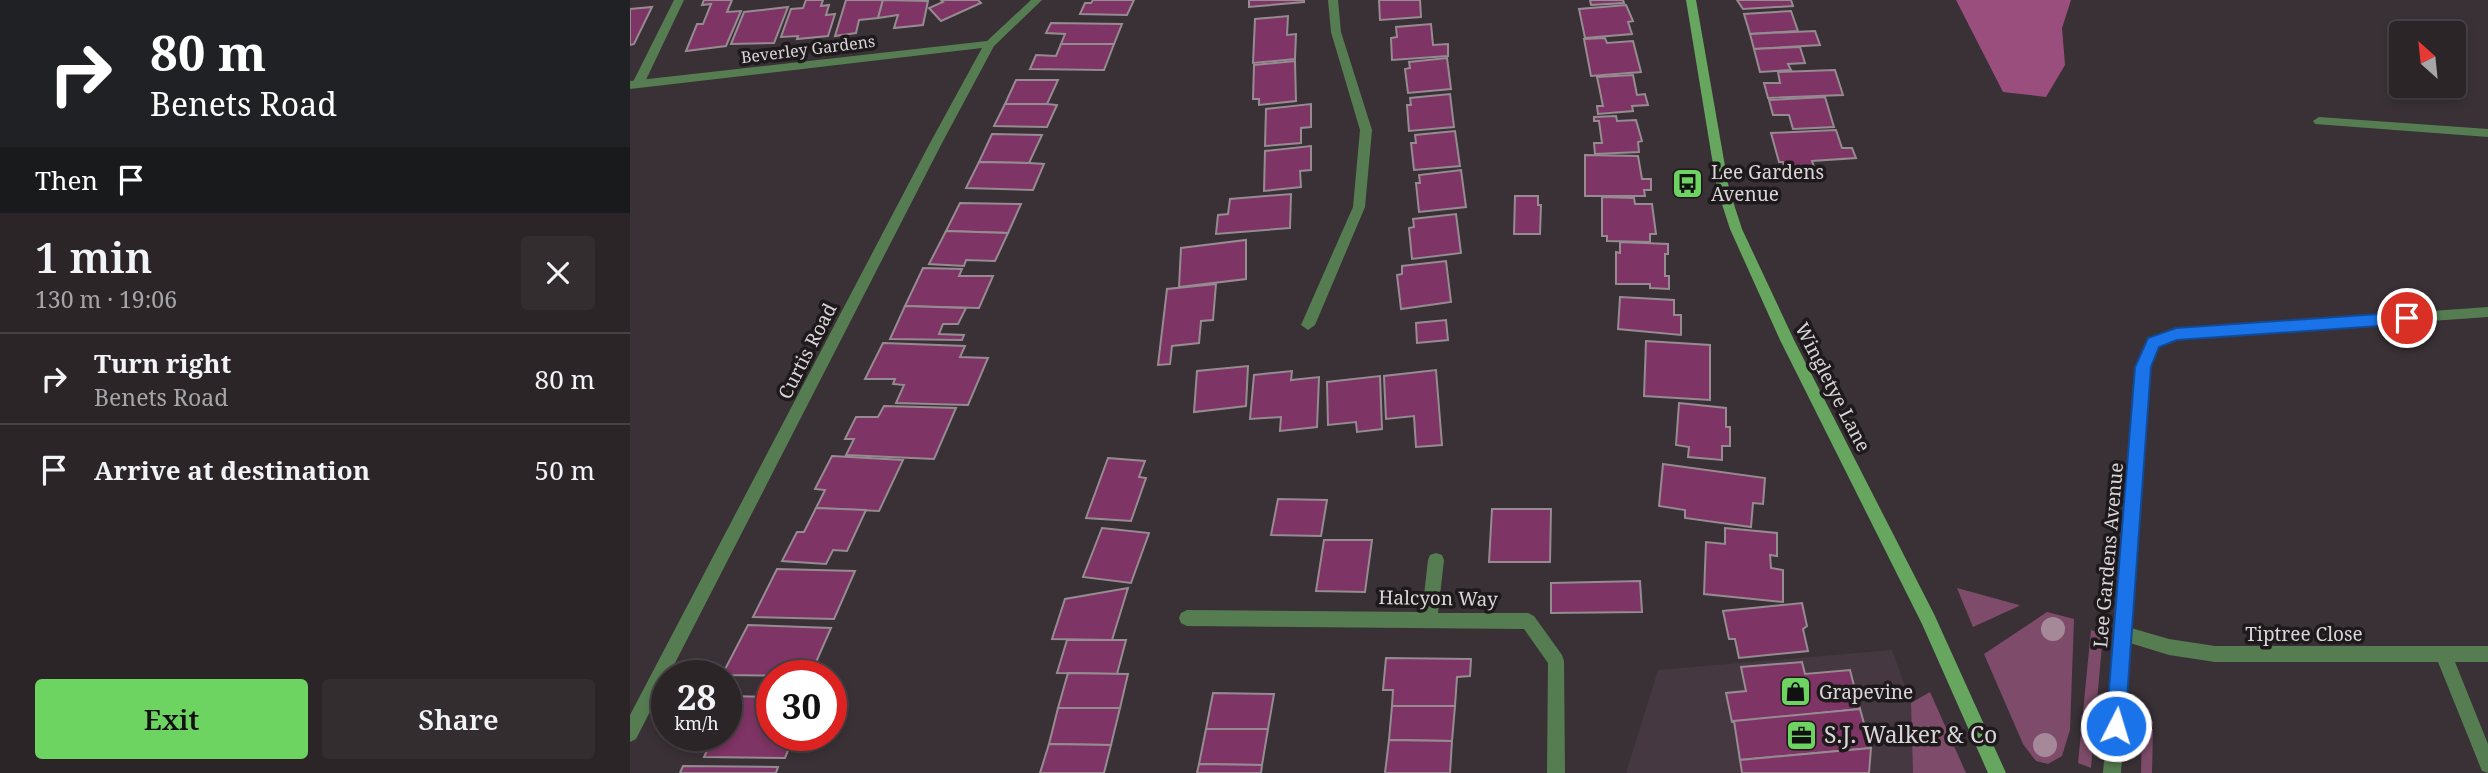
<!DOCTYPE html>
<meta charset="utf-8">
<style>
body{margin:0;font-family:"Noto Serif",serif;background:#332d30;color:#f1f3f6;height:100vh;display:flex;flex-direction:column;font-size:26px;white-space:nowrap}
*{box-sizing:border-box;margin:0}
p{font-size:23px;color:#a6a5a8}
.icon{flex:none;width:38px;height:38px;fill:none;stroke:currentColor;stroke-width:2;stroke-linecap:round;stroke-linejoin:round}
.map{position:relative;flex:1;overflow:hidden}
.sheet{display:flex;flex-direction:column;background:#2b2528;width:630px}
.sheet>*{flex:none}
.guide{background:#202124;color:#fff;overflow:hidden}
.needle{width:46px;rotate:333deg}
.buttons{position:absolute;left:1759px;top:21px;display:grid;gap:14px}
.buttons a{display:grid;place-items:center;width:77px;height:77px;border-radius:7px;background:#2b2528;box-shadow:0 4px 10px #0003,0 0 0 2px #474245;font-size:35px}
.speed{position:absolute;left:21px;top:660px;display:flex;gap:14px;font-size:35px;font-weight:700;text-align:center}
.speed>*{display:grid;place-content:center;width:91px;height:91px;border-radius:50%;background:#2b2528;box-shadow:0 4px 10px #0003,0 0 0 2px #474245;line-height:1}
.speed small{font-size:18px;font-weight:400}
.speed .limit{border:10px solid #d22;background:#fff;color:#111}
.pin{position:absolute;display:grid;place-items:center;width:60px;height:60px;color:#fff;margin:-30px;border:4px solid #fff;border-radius:50%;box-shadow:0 2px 7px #0007}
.me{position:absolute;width:77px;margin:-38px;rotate:5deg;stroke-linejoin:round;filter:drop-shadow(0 0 5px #0008)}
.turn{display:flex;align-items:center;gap:24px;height:147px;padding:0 35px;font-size:32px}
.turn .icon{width:91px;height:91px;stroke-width:2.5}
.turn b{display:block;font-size:49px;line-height:60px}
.then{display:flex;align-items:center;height:66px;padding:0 35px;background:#0003;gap:14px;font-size:26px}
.round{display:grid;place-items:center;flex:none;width:74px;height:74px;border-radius:7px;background:#332d30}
.summary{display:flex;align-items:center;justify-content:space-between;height:119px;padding:0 35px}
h1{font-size:42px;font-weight:600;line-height:52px}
.primary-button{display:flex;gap:14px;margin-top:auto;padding:14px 35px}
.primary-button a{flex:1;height:80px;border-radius:7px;background:#6dd361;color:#111;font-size:28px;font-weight:600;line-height:80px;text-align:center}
.primary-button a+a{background:#332d30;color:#f1f3f6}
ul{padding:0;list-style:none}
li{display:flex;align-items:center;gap:21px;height:91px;padding:0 35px;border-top:2px solid #474245}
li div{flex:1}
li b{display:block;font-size:26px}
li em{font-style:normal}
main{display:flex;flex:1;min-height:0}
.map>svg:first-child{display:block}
.built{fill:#463840}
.green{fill:#7e4c6a}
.forest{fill:#9a4e7e}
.building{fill:#7e3464;stroke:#958b91;stroke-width:2}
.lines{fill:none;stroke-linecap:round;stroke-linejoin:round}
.lane{fill:#567d51;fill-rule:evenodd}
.street{fill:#567d51;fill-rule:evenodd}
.secondary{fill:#66a65e;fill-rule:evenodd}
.tree{fill:#a58999}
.route{fill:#1a73e8;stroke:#114b97;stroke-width:2}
.labels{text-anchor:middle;stroke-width:7;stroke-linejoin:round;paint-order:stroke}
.far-street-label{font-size:16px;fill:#dad5d8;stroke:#1e1a1c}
.poi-label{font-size:19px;fill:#dad5d8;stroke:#1e1a1c;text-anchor:start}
.street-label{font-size:19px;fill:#dad5d8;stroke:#1e1a1c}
.near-poi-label{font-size:23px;fill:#dad5d8;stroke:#1e1a1c;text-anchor:start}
</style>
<main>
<section class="sheet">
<div class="guide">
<div class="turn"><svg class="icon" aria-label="right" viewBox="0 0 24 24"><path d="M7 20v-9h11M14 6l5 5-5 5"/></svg><div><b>80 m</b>Benets Road</div></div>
<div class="then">Then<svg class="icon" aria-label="arrive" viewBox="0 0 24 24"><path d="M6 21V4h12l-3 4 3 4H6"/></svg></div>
</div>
<div class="summary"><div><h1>1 min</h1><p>130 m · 19:06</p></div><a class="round"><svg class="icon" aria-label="close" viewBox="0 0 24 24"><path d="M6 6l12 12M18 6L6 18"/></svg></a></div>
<ul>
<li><svg class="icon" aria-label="right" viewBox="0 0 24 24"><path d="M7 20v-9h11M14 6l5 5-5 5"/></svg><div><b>Turn right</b><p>Benets Road</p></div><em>80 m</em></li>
<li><svg class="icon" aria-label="arrive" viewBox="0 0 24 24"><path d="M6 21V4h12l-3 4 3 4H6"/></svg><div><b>Arrive at destination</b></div><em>50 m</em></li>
</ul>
<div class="primary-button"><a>Exit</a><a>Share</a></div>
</section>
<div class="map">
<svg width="1858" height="773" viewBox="0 0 1858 773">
<rect width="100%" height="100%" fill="#393136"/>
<polygon class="built" points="1262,650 1281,703 1283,773 996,773 1028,670"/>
<g class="green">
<polygon points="1327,588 1389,605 1389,606 1343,627"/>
<polygon points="1417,612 1444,619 1440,730 1432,756 1418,764 1406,761 1393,744 1354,654"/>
<polygon points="1461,630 1473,634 1461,768 1448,763"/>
<polygon points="1300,692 1336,773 1283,773 1281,703"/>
<polygon points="1512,726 1523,729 1522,773 1511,773"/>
</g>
<polygon class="forest" points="1326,0 1441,0 1432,28 1435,65 1416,97 1373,92"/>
<g class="building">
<polygon points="74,0 102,0 97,12 111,11 96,46 56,51 67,24 73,24 81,4 72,5"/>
<polygon points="176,0 193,0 191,6 199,5 196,15 205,14 198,36 167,39 168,36 151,37 161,9 173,8"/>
<polygon points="216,0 253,0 248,18 229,20 226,33 205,36"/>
<polygon points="253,0 298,1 293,25 264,28 268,15 248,18"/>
<polygon points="311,0 348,0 351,3 311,21 299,8 313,2"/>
<polygon points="463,0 504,0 497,15 450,14 455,3 461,3"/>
<polygon points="619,0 674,0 674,2 619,7"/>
<polygon points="749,0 790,0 791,17 750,20"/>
<polygon points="960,0 993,0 994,3 961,5"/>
<polygon points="1107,0 1161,0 1163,6 1113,9"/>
<polygon points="996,5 1003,21 998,22 1002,34 955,38 949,9"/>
<polygon points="22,7 4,44 0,45 0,9"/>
<polygon points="158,7 144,43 101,44 114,12"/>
<polygon points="1161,11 1168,31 1120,34 1114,14"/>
<polygon points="658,16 657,35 666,34 665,59 623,63 625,19"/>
<polygon points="421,23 492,24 484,44 431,44 435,34 416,33"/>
<polygon points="801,24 803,45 818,44 818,56 762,60 761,38 767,37 766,27"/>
<polygon points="1185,31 1190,45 1124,49 1120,34"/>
<polygon points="975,38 977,43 1003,41 1011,72 961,76 954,39"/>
<polygon points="431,44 484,44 474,70 400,69 406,55 426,56"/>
<polygon points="1170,47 1175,63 1158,64 1161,70 1130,72 1124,49"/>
<polygon points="817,58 821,89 778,93 775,69 780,68 779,62"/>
<polygon points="665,61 666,101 629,105 629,99 623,99 624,65"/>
<polygon points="1205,70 1213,95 1138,98 1134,83 1150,83 1148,72"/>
<polygon points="1003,75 1007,95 1015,94 1018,105 1002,106 1003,111 968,114 967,106 973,106 967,77"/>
<polygon points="386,80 428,80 417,104 375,104"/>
<polygon points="820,94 824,127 779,131 777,105 781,105 780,98"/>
<polygon points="1195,97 1204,127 1163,129 1159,115 1143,115 1139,100"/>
<polygon points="375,104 417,104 427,105 417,127 364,126"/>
<polygon points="681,104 681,127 671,128 671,143 635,146 636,109"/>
<polygon points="986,116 987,121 1006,120 1012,141 1008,142 1009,152 965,154 964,143 972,143 969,121 964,121 964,117"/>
<polygon points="1206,130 1212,148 1222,148 1226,158 1182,161 1184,167 1155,169 1153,162 1149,162 1141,133"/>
<polygon points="825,131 830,166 784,170 781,143 786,143 785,135"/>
<polygon points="362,134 412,135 399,163 349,162"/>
<polygon points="681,146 681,170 670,171 671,187 634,191 635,151"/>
<polygon points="955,155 1008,156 1012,179 1021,179 1021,190 1014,190 1015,196 955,196"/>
<polygon points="349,162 399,163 414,164 403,190 336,188"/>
<polygon points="831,170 836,207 789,212 786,183 790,183 789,175"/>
<polygon points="661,194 660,228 586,234 588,215 598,214 600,199"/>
<polygon points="885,196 908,196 908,205 911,205 910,234 884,234"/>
<polygon points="972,197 1004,198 1005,204 1022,204 1026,234 1020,234 1020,242 977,241 977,236 972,236"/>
<polygon points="330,203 391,204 378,233 316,231"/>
<polygon points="826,214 831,253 782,259 779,228 784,227 783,219"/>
<polygon points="316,231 378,233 365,261 336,260 334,266 299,264"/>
<polygon points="616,240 616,279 549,287 551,248"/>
<polygon points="990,242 1038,244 1038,254 1035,254 1035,276 1039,276 1039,289 1020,288 1020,284 986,284 986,252 990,253"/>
<polygon points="816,261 821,302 771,309 767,275 772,274 772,266"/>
<polygon points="293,268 332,269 329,276 363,276 349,308 275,306"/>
<polygon points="586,284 583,320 571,321 569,343 542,346 540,364 528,365 537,289"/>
<polygon points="990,297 1044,300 1044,315 1051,315 1051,335 988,329"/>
<polygon points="275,306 336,308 328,324 313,324 309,334 334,335 332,340 260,339"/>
<polygon points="816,320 818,340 787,343 786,323"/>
<polygon points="1016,341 1080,345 1080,400 1014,396"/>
<polygon points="253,343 335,346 330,357 358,358 338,405 266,403 274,385 263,384 265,379 235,379"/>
<polygon points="618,366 616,406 564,412 567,371"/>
<polygon points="806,370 812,445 786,447 784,416 756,419 754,376"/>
<polygon points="662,371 661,380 689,377 687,427 650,431 651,417 620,419 624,375"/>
<polygon points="750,376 752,429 727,432 726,422 698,425 697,382"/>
<polygon points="1049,403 1096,408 1096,427 1100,427 1100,446 1092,446 1092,460 1058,457 1059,447 1046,445"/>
<polygon points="254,406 326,408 304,459 216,455 224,439 215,439 226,417 248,417"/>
<polygon points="202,456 273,460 249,511 186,508 195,490 185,489"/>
<polygon points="478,458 515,461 509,477 516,478 501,521 456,518"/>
<polygon points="1033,464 1135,478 1133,504 1123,503 1121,527 1055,518 1055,510 1029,506"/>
<polygon points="648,499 697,500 691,536 641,535"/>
<polygon points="186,508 236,510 217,551 203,550 196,564 152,561 167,532 174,532"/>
<polygon points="862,509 921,509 920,562 859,562"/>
<polygon points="472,528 519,533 501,583 453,577"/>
<polygon points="1095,528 1147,533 1147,556 1140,555 1141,568 1153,570 1153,602 1074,594 1076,542 1095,544"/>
<polygon points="694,540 742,540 735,592 686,591"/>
<polygon points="147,569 225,571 204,619 123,617"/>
<polygon points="1010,581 1012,612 921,613 921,583"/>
<polygon points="498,588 482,640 422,639 435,599"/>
<polygon points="1172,603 1177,626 1173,629 1178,651 1109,658 1105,639 1099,639 1093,611"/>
<polygon points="118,625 201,628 180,676 92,675"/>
<polygon points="437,640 496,640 487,674 427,673"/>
<polygon points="756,658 841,659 840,676 827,677 825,706 762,706 763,690 753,690"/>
<polygon points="1172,662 1175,674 1220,670 1230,709 1102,722 1096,693 1116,691 1111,667"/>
<polygon points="438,673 498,674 490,708 428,708"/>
<polygon points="583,693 644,694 638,729 576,729"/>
<polygon points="96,696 142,697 142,735 164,735 155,758 74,757 84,735 96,735"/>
<polygon points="762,706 825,706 822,741 759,740"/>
<polygon points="428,708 490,708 481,745 419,744"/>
<polygon points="1230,709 1241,748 1110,760 1104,721"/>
<polygon points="576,729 638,729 632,765 569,764"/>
<polygon points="759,740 822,741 820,773 755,773"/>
<polygon points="419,744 481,745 474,773 410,773"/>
<polygon points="1241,748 1239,773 1112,773 1110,760"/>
<polygon points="569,764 632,765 631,773 567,773"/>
<polygon points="53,766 148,767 146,773 50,773"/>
</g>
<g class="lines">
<g class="lane">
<polygon points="44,0 54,0 14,84 8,88 4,87 2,84"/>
<polygon points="1689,117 1858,129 1858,137 1685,124 1683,121"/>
</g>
<g class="street">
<polygon points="401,0 412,0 364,46 312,143 6,739 0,742 0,715 300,143 352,48 0,89 0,81 357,41"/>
<polygon points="698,0 708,0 711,32 742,130 735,207 685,325 678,330 671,325 723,207 730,130 701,32"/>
<polygon points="1858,307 1858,317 1547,339 1528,347 1520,367 1501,628 1539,639 1585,646 1858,646 1858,662 1825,662 1858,744 1858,773 1852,771 1808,662 1585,662 1539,655 1500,643 1491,773 1473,773 1506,367 1518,339 1546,329"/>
<polygon points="806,553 812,555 814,560 808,613 898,613 904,616 932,655 934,661 935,773 917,773 918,663 894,629 557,626 551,623 549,618 551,613 557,610 792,612 798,560 800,555"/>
</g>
<polygon class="secondary" points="1056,0 1066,0 1099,189 1112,229 1164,340 1304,614 1376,773 1358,773 1292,624 1150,340 1100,229 1087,189"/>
</g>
<g class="tree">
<circle cx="1423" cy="629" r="12"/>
<circle cx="1415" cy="745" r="12"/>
</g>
<polygon class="route" points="1777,312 1785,318 1777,324 1547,340 1529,347 1521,367 1495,726 1493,733 1486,736 1479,733 1476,726 1505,367 1518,338 1546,328"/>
<defs>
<symbol id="bus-square" viewBox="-11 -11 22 22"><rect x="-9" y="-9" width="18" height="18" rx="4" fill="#6dd361" stroke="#1e1a1c"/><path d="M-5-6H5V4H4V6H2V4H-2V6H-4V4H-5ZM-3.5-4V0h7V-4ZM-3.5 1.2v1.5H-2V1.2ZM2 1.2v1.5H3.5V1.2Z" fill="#111"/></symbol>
<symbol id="shop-square" viewBox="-11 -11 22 22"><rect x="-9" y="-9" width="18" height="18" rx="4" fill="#6dd361" stroke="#1e1a1c"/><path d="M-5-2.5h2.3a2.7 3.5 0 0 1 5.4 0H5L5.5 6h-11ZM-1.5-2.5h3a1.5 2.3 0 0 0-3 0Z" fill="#111"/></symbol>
<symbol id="office-square" viewBox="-11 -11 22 22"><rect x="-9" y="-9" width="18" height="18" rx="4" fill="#6dd361" stroke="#1e1a1c"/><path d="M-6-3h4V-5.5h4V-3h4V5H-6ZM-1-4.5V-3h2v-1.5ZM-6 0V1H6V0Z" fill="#111"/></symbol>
</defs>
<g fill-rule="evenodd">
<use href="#bus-square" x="1040" y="166" width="35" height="35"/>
<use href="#shop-square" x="1148" y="674" width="35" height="35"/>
<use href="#office-square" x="1154" y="718" width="35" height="35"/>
</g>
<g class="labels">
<g class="far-street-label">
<text transform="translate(178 49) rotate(-7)" y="6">Beverley Gardens</text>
</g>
<g class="poi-label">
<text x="1081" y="179">Lee Gardens<tspan x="1081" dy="22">Avenue</tspan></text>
<text x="1189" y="699">Grapevine</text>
</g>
<g class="street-label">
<text transform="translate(177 351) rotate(-63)" y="7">Curtis Road</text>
<text transform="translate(1203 387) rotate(63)" y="7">Wingletye Lane</text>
<text transform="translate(1478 555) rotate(-85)" y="7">Lee Gardens Avenue</text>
<text transform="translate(808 598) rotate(1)" y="7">Halcyon Way</text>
<text x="1674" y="641">Tiptree Close</text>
</g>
<g class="near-poi-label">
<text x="1194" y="743">S.J. Walker &amp; Co</text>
</g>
</g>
</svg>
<div class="buttons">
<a><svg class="needle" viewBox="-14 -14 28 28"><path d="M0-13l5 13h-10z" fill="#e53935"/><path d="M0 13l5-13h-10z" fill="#a6a5a8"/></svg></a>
</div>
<div class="speed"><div>28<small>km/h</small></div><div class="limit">30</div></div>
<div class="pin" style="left:1777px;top:318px;background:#d93025"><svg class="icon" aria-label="arrive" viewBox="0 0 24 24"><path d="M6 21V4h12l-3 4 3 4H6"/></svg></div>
<svg class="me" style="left:1486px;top:726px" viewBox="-20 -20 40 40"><circle r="17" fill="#1a73e8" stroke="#fff" stroke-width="3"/><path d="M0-11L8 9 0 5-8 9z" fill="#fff"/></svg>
</div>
</main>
